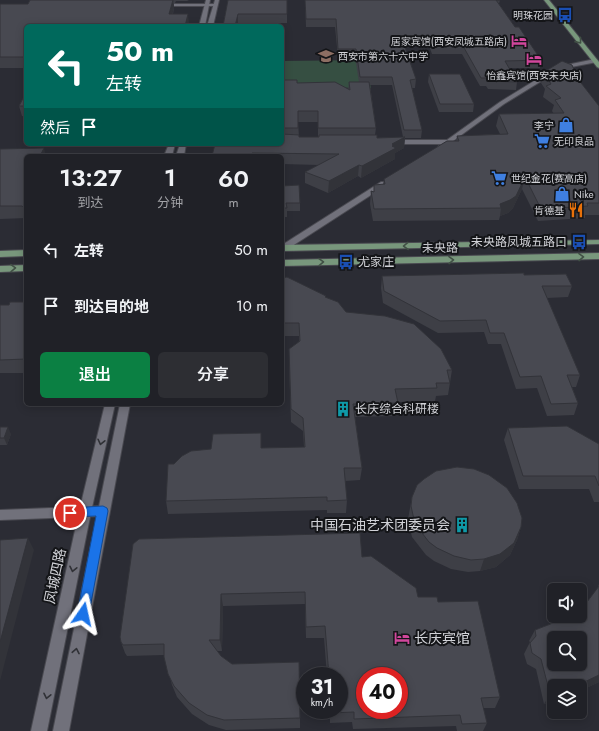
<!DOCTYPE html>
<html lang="zh">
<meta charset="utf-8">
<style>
body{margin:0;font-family:Jost,"Noto Sans SC",sans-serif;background:#2d2e33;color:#f1f3f6;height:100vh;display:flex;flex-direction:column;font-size:15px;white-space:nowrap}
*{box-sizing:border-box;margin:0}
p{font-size:13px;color:#a2a3a7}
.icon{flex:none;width:22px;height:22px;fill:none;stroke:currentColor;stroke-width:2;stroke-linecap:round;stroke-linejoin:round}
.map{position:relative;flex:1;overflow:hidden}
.panel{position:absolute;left:24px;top:154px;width:260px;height:252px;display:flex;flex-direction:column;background:#202127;border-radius:6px;box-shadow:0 2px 10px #0003,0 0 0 1px #3d3e44}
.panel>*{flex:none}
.hud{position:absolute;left:24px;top:24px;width:260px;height:122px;border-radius:6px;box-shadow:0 2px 10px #0003,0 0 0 1px #3d3e44;background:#00695c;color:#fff;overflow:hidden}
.controls{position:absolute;left:547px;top:583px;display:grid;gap:8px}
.controls a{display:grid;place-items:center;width:40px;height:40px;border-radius:6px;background:#202127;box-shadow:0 2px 10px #0003,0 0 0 1px #3d3e44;font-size:20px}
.speed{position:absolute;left:296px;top:667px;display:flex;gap:8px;font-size:20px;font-weight:700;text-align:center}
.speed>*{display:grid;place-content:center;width:52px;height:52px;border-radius:50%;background:#202127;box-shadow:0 2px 10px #0003,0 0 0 1px #3d3e44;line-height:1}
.speed small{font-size:10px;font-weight:400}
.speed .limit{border:6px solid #d22;background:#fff;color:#111}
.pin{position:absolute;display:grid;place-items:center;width:34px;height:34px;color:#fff;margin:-17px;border:2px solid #fff;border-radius:50%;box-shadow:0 1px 4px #0007}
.me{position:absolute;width:44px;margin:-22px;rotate:11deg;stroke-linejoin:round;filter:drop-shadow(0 0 3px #0008)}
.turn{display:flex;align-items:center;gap:14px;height:84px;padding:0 16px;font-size:18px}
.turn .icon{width:52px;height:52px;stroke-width:2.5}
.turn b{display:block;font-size:28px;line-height:34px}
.then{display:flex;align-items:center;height:38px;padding:0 16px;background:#0003;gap:8px;font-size:15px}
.eta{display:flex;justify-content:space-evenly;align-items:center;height:68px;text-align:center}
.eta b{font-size:24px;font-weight:600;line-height:28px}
.cta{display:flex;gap:8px;margin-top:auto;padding:8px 16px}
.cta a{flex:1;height:46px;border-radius:6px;background:#0b8043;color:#fff;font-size:16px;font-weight:600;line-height:46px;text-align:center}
.cta a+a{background:#2d2e33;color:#f1f3f6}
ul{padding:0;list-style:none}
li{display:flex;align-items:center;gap:12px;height:56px;padding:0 16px}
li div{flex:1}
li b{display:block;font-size:15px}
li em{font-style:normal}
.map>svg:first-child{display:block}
.green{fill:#364f42}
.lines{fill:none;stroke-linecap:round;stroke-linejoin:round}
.street-casing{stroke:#494950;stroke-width:2}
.secondary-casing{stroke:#494950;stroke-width:2}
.primary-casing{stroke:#494950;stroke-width:2}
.street{fill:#71717b;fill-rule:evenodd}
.secondary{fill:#71717b;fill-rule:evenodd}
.primary{fill:#78977c;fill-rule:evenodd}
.wall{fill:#3e3f46;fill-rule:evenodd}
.shaded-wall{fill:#323339}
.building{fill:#484951;stroke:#323339;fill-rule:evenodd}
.oneway{stroke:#415045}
.oneway2{stroke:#303136}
.route{fill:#1a73e8;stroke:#114b97}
.labels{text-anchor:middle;stroke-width:4;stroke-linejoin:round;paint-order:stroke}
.far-poi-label{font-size:10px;fill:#d1d2d7;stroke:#141518;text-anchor:end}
.poi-label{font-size:12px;fill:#d1d2d7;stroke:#141518;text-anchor:start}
.street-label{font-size:12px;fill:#d1d2d7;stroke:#141518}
.near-poi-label{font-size:14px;fill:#d1d2d7;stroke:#141518;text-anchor:end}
.near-street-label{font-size:14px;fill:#d1d2d7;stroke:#141518}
</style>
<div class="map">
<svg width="599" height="731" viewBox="0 0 599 731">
<rect width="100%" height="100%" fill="#2b2c34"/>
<polygon class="green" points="366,60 371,88 282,87 282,61"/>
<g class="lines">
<defs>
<g id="street">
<polygon points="161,4 215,4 217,5 215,6 159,6"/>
<polygon points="595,59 598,61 597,62 561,69 504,104 442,149 437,148 441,144 392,144 389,142 392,140 447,140 500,102 557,67"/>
<polygon points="381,182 384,182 388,184 286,250 282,250 282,245"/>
<polygon points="103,506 107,507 109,511 107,515 103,516 0,520 0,510"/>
</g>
<g id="secondary">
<polygon points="206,0 210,0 205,26 199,26"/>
<polygon points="215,0 219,0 213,26 207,26"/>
<polygon points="169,144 175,144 172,156 164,156"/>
<polygon points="180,144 186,144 184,156 176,156"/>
<polygon points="105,404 115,404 91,512 47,731 31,731 79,512"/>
<polygon points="120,404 130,404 69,731 53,731"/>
</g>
<g id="primary">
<polygon points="544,0 549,0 599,62 599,68 597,67"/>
<polygon points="599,240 599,244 282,251 282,245"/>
<polygon points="26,250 26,256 0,257 0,251"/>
<polygon points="599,253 599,259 282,266 282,260"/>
<polygon points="26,265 26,271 0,272 0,266"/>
</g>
</defs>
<use href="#street" class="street-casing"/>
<use href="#secondary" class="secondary-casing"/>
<use href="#primary" class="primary-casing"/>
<use href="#street" class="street"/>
<use href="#secondary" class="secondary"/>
<use href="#primary" class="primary"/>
</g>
<g class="wall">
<polygon points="30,0 189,0 187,1 176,1 175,3 174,3 174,8 173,14 189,23 26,26 26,68 0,68 0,4 28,4"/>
<polygon points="228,0 287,0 287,23 238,23 238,26 223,26"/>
<path d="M305,0H500L499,4L515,27L541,60L540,68H510L517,82L516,90L488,89L486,86H480L462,54H432L428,43H403L416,79L415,88H412L422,130L421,138H405L404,148L395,153V159L361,178L358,176L328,193L305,183V172L319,165L282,164V156H212L282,144V80L297,83L348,90L349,82H359L355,57H338L335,27H306ZM370,85H392L403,137L377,138L375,135L376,128ZM298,122H318V137H299Z"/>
<polygon points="544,72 578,79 599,106 599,215 585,215 585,218 538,221 522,189 513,208 508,213 500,216 499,220 373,221 370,204 371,191 374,192 383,184 384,179 456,141 457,136 500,134 496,126 499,114 554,114 552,111 554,105 543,97 545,89 541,83"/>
<polygon points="429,74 474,104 473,112 439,112 428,82"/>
<polygon points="26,93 26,117 22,116 19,106"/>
<polygon points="0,149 26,156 26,218 0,219"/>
<polygon points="282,186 300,203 300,211 287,211 287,217 282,217"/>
<polygon points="524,275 572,286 568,297 547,298 580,375 576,387 572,387 578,403 574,415 547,416 537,388 516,389 501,344 488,344 484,332 438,333 383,303 381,288 382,276"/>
<polygon points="282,278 326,297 346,312 452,370 448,395 436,396 435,401 398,402 396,416 355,417 362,468 360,480 345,481 347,500 346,513 327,513 327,510 168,514 166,501 174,464 262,448 304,447 303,431 291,422 289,362 299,341 299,336 282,336"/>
<polygon points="26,302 26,373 0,373 0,305 9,305"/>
<polygon points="0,427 11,434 7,445 0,445"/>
<polygon points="508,428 599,444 599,502 594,502 589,489 519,489 504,440"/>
<polygon points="412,497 521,527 517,540 510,555 496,567 480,571 468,572 451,569 434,561 426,555 412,537 408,519"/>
<polygon points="133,544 362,557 418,597 438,602 500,697 495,708 483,708 487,723 483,731 457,731 456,726 353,729 352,722 330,723 330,710 339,710 339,676 327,676 324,638 306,638 305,604 223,606 222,651 217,651 221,656 300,718 300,728 226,730 209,725 192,714 177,697 172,685 164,655 127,656 125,653 121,642"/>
<polygon points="599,584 599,682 580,691 580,686 554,702 544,704 536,669 527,664 524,654 530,642 529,641 535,630 566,618 587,602 597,590"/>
</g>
<g class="shaded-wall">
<polygon points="173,0 174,8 170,23 169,14"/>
<polygon points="188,14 189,23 188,26 185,26"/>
<polygon points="238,14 238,26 235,26"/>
<polygon points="405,137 404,148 395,153 395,159 361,178 362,166 392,144"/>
<polygon points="44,148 46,156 40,156"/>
<polygon points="359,165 358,176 328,193 329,181"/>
<polygon points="525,177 522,189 513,208 508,213 500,216 501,208 500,204"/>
<polygon points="8,427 11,434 7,445 4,438"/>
<polygon points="521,527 517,540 510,555 496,567 480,571 484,559"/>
<polygon points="28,538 34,550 0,681 0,642"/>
<polygon points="221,594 223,606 222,651 220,640"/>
<polygon points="599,675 599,682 580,691 580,686 576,686"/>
<polygon points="554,693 554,702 544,704 550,694"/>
</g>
<g class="building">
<polygon points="30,0 173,0 169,14 188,14 185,26 26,26 26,57 0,57 0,4 28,4"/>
<polygon points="228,0 287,0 287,14 238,14 235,26 223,26"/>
<polygon points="305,0 500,0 496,0 515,27 519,27 541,60 505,61 517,82 489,81 488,78 481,78 463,46 433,46 429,36 401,36 416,79 410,80 422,130 404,130 392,77 360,77 356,49 338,49 336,19 306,19"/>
<polygon points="562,61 572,65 578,79 599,106 599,203 587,203 588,206 541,209 525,177 516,196 510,200 500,204 501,208 374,209 371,191 374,192 374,185 385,184 384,179 447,141 459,141 457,136 508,134 499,114 564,113 555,100 561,98 546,86 551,84 544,72"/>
<polygon points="429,74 460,74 474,104 440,104"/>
<polygon points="282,80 297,80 297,83 335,82 350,90 349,82 369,82 376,128 318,128 318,111 298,111 298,128 282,128"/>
<polygon points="26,93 26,106 19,106"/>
<polygon points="282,134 299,135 299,137 319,137 319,135 377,135 377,138 405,137 392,144 394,145 392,146 396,148 362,166 359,165 329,181 305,172 339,154 252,153 252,156 212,156 215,144 282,144"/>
<polygon points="44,148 40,156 26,156 26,209 22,206 0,206 0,149"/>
<polygon points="299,185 300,203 286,203 287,208 282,208 282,186"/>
<polygon points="524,273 524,275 566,274 572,286 542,286 580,375 567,375 578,403 551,404 541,376 520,377 504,333 490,333 486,320 440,321 384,291 382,276"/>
<polygon points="287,277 326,296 325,297 338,302 346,312 385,316 414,324 441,349 452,370 447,370 450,383 436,383 437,388 395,389 398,403 353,404 362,468 344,468 347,500 327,501 327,497 166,501 168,464 174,464 182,456 191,451 211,449 213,434 261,433 261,448 305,447 303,418 291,409 289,349 300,341 299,323 282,323 282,278"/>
<polygon points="10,302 26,302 26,359 0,360 0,305 9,305"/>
<polygon points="567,426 599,444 599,486 595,476 523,476 508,428"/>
<polygon points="0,427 8,427 4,438 0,438"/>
<polygon points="457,467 474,469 489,475 507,488 517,503 522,518 521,527 514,543 500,554 484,559 471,560 454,556 437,548 429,542 415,524 411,506 412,497 417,485 424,479 436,471"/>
<path d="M360,533L362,557L371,556L416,588L418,597H437L438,602L478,601L500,697L481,698L487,723L462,724L460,715L354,719V712L331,713V710H339V676H329L325,626L306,627L305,592L221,594L220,640H209L221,656L232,664L299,662L300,718L224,720L207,715L189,703L174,686L168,674L164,657V644L123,645L121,642L120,637L133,544L139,539ZM365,676H399V710H365Z"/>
<polygon points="28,538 0,642 0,540"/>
<path d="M599,586V675L576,686H554V693L550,694L541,659L532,653L530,643L536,636L535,630L566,618L568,616H580V607L587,602ZM554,638H580V664H554Z"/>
</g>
<defs><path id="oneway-chevron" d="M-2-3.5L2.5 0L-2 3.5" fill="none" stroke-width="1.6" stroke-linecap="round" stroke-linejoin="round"/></defs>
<g class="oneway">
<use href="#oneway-chevron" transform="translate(579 41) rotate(51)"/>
<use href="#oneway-chevron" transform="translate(406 246) rotate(179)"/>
<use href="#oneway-chevron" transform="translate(581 257) rotate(-1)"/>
<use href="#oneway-chevron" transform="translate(451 260) rotate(-1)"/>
<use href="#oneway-chevron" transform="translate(321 262) rotate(-1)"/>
<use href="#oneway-chevron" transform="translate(13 268) rotate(-1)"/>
</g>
<g class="oneway2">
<use href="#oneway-chevron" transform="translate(101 442) rotate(103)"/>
<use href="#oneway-chevron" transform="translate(73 569) rotate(102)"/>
<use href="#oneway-chevron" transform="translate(76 651) rotate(-79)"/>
<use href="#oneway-chevron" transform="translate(47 696) rotate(102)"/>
</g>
<polygon class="route" points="103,506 107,508 108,511 89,614 88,618 83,619 79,618 77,614 96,516 70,517 67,516 65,513 67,509 70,508"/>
<defs>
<symbol id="bus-bare" viewBox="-9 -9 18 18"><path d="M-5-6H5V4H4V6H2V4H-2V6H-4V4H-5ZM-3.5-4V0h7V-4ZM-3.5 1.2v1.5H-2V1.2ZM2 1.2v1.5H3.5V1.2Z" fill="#1a4fb4" stroke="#141518" stroke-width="2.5" paint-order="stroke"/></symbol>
<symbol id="hotel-bare" viewBox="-9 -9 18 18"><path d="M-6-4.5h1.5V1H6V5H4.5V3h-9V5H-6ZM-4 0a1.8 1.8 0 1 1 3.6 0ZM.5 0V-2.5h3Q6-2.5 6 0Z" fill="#d1479c" stroke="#141518" stroke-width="2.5" paint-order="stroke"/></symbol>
<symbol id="school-bare" viewBox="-9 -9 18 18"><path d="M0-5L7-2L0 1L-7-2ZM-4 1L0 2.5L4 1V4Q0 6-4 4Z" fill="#8d6e63" stroke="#141518" stroke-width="2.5" paint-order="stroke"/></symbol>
<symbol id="shop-bare" viewBox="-9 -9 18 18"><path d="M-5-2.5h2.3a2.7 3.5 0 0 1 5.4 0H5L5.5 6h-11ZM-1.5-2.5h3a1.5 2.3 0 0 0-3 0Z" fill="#3f7fe0" stroke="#141518" stroke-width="2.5" paint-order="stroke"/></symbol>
<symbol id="supermarket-bare" viewBox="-9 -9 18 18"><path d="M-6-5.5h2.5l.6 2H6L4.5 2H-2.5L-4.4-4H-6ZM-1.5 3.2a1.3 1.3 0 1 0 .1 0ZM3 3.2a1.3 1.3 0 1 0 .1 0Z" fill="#3f7fe0" stroke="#141518" stroke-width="2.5" paint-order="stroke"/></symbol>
<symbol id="restaurant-bare" viewBox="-9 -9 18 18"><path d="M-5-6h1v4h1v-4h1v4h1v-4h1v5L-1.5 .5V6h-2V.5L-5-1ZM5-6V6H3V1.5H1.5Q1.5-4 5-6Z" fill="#e8710a" stroke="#141518" stroke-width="2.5" paint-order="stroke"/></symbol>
<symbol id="building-bare" viewBox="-9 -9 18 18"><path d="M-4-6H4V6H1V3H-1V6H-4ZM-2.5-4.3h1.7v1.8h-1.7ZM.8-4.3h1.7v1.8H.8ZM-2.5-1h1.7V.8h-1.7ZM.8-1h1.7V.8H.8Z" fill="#0f9aa8" stroke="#141518" stroke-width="2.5" paint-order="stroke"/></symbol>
</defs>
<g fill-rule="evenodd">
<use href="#bus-bare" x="554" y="4" width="22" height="22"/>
<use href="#hotel-bare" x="508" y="30" width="22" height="22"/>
<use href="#school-bare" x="315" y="45" width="22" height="22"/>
<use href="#hotel-bare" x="523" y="48" width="22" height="22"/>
<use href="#shop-bare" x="555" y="114" width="22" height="22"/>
<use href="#supermarket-bare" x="531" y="130" width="22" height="22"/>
<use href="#supermarket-bare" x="488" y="167" width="22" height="22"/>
<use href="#shop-bare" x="551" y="183" width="22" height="22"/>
<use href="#restaurant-bare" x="565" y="199" width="22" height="22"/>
<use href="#bus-bare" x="568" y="231" width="22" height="22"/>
<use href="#bus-bare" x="335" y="251" width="22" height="22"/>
<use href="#building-bare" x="332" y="398" width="22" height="22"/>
<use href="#building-bare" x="451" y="514" width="22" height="22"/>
<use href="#hotel-bare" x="391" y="627" width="22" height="22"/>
</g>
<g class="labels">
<g class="far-poi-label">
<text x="553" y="19">明珠花园</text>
<text x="507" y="45">居家宾馆(西安凤城五路店)</text>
<text x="338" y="60" text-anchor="start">西安市第六十六中学</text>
<text x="534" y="79" text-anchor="middle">怡鑫宾馆(西安未央店)</text>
<text x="554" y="129">李宁</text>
<text x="554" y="145" text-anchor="start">无印良品</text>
<text x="511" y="182" text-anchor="start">世纪金花(赛高店)</text>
<text x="574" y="198" text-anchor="start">Nike</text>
<text x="564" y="214">肯德基</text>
</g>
<g class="poi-label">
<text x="567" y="246" text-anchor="end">未央路凤城五路口</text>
<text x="358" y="266">尤家庄</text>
<text x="355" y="413">长庆综合科研楼</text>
</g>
<g class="street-label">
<text transform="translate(440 248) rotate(-1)" y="4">未央路</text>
</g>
<g class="near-poi-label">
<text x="450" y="530">中国石油艺术团委员会</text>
<text x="414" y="643" text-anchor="start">长庆宾馆</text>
</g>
<g class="near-street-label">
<text transform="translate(55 576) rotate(-78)" y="5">凤城四路</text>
</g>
</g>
</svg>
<div class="controls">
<a><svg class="icon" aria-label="sound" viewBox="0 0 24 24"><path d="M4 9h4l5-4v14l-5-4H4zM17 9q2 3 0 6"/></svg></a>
<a><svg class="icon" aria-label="search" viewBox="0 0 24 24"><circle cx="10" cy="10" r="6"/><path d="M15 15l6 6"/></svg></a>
<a><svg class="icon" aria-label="layers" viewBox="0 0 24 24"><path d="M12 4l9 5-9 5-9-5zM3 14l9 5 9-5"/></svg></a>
</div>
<div class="speed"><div>31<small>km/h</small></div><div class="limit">40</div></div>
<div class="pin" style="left:70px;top:513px;background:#d93025"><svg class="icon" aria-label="arrive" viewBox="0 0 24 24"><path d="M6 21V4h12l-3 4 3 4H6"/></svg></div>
<svg class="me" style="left:83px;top:614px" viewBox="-20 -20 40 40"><path d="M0-17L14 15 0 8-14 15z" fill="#1a73e8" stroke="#fff" stroke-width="4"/></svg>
<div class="hud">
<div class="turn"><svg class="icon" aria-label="left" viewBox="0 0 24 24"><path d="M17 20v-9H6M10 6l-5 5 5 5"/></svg><div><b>50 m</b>左转</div></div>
<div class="then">然后<svg class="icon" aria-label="arrive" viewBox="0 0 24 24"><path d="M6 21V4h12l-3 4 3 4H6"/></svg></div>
</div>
<section class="panel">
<div class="eta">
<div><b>13:27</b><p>到达</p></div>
<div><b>1</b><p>分钟</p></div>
<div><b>60</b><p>m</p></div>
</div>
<ul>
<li><svg class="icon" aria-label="left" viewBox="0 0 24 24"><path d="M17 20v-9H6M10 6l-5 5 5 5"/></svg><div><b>左转</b></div><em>50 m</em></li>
<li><svg class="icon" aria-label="arrive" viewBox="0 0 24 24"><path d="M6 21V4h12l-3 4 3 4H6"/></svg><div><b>到达目的地</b></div><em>10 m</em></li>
</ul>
<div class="cta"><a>退出</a><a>分享</a></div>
</section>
</div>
